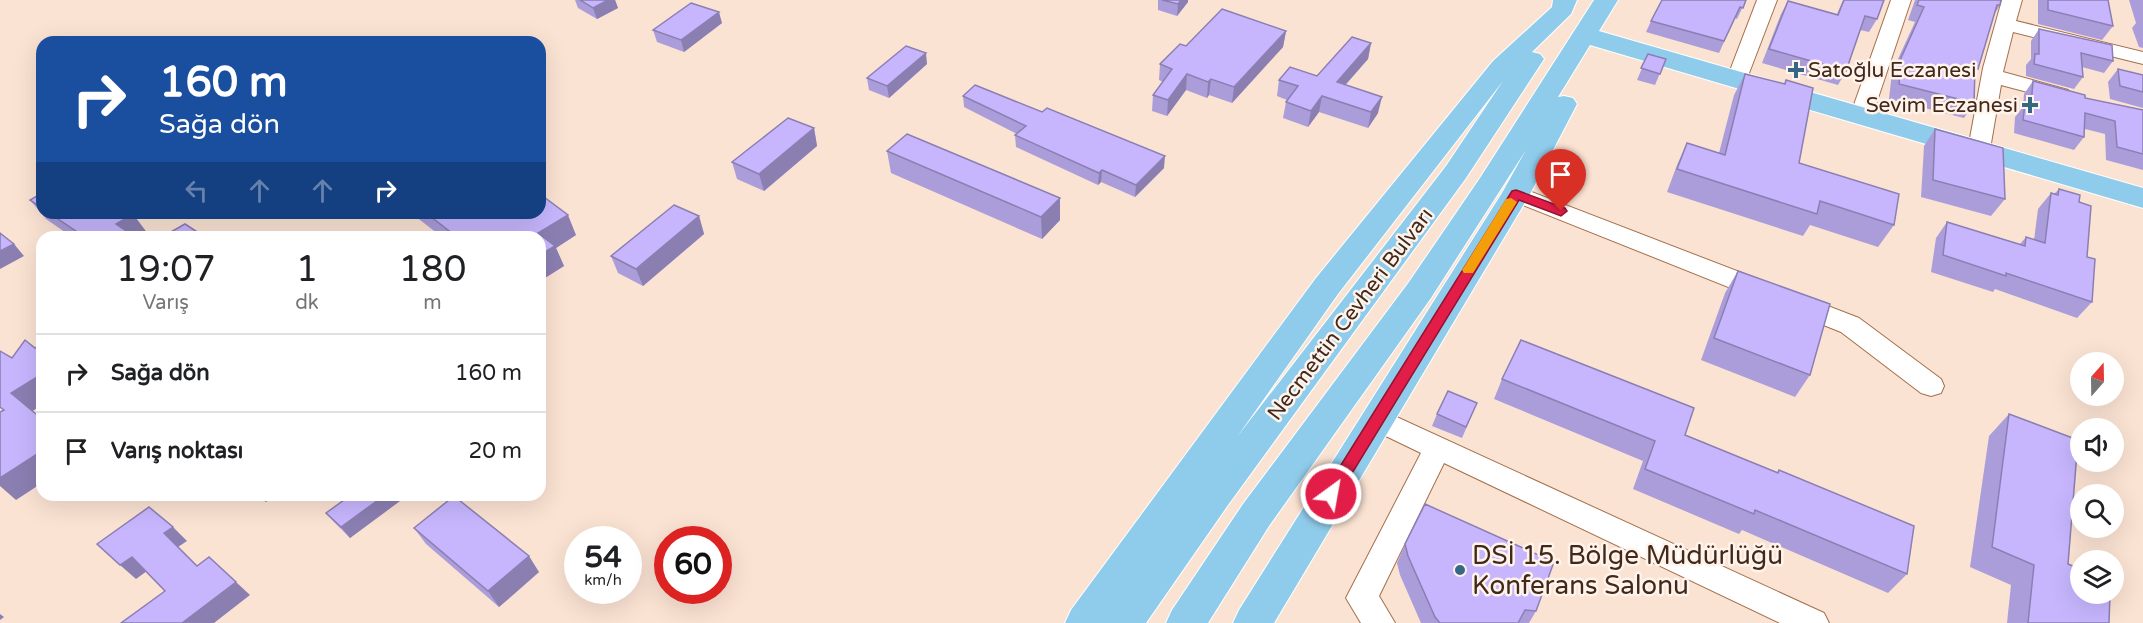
<!DOCTYPE html>
<html lang="tr">
<meta charset="utf-8">
<style>
body{margin:0;font-family:"Varela Round",sans-serif;background:#f6f6f6;color:#202124;height:100vh;display:flex;flex-direction:column;font-size:22px;white-space:nowrap}
*{box-sizing:border-box;margin:0}
p{font-size:20px;color:#757577}
.icon{flex:none;width:33px;height:33px;fill:none;stroke:currentColor;stroke-width:2;stroke-linecap:round;stroke-linejoin:round}
.map{position:relative;flex:1;overflow:hidden}
.details{position:absolute;left:36px;top:231px;width:510px;height:270px;display:flex;flex-direction:column;background:#fff;border-radius:18px;box-shadow:0 6px 24px #0002}
.details>*{flex:none}
.guide{position:absolute;left:36px;top:36px;width:510px;height:183px;border-radius:18px;box-shadow:0 6px 24px #0002;background:#1a4fa0;color:#fff;overflow:hidden}
.needle{width:39px;rotate:20deg}
.buttons{position:absolute;left:2070px;top:352px;display:grid;gap:12px}
.buttons a{display:grid;place-items:center;width:54px;height:54px;border-radius:50%;background:#fff;box-shadow:0 6px 24px #0002;font-size:30px}
.speed{position:absolute;left:564px;top:526px;display:flex;gap:12px;font-size:30px;font-weight:700;text-align:center}
.speed>*{display:grid;place-content:center;width:78px;height:78px;border-radius:50%;background:#fff;box-shadow:0 6px 24px #0002;line-height:1}
.speed small{font-size:15px;font-weight:400}
.speed .limit{border:9px solid #d22;background:#fff;color:#111}
.pin{position:absolute;display:grid;place-items:center;width:51px;height:51px;color:#fff;margin:-62px -26px;border-radius:50% 50% 50% 0;rotate:-45deg;box-shadow:0 0 6px #0007}
.pin .icon{rotate:45deg}
.me{position:absolute;width:66px;margin:-33px;rotate:32deg;stroke-linejoin:round;filter:drop-shadow(0 0 4px #0008)}
.turn{display:flex;align-items:center;gap:21px;height:126px;padding:0 24px;font-size:27px}
.turn .icon{width:78px;height:78px;stroke-width:2.5}
.turn b{display:block;font-size:42px;line-height:51px}
.lanes{display:flex;align-items:center;height:57px;padding:0 24px;background:#0003;justify-content:center;gap:30px;direction:ltr}
.lanes .off{opacity:.35}
.eta{display:flex;justify-content:space-evenly;align-items:center;height:102px;text-align:center}
.eta b{font-size:36px;font-weight:600;line-height:42px}
ul{padding:0;list-style:none}
li{display:flex;align-items:center;gap:18px;height:78px;padding:0 24px;border-top:2px solid #e0e0e0}
li div{flex:1}
li b{display:block;font-size:22px}
li em{font-style:normal}
.map>svg:first-child{display:block}
.lines{fill:none;stroke-linecap:round;stroke-linejoin:round}
.minor-casing{stroke:#a56f4a;stroke-width:2}
.major-casing{stroke:#fff;stroke-width:2}
.minor{fill:#fff;fill-rule:evenodd}
.major{fill:#8fcceb;fill-rule:evenodd}
.wall{fill:#ab9dda}
.shaded-wall{fill:#8b7fb2}
.building{fill:#c7b6fe;stroke:#8b7fb2;stroke-width:1.5}
.route{fill:#e11d48;stroke:#92132f;stroke-width:1.5}
.slow{fill:#f59e0b}
.poi-dot{fill:#346884;stroke:#fff3eb;stroke-width:2}
.labels{text-anchor:middle;stroke-width:5;stroke-linejoin:round;paint-order:stroke}
.poi-label{font-size:21px;fill:#40291a;stroke:#fff3eb;text-anchor:start}
.street-label{font-size:21px;fill:#40291a;stroke:#fff3eb}
.near-poi-label{font-size:26px;fill:#40291a;stroke:#fff3eb;text-anchor:start}
</style>
<div class="map">
<svg width="2143" height="623" viewBox="0 0 2143 623">
<rect width="100%" height="100%" fill="#fbe3d3"/>
<g class="lines">
<defs>
<g id="minor">
<polygon points="1757,0 1777,0 1746,81 1743,85 1736,87 1729,85 1726,81"/>
<polygon points="1891,0 1911,0 1872,116 1869,121 1861,123 1853,121 1850,116"/>
<polygon points="2002,0 2022,0 2016,21 2143,52 2143,64 2013,32 2003,72 2068,90 2072,95 2068,100 2061,101 2001,85 1990,149 1987,154 1979,156 1971,154 1968,149 1983,68"/>
<polygon points="1516,186 1859,318 1941,379 1944,386 1941,393 1931,396 1921,393 1841,332 1508,199 1504,194 1508,189"/>
<polygon points="1377,408 1824,613 1829,623 1780,623 1444,463 1379,596 1395,623 1361,623 1346,598 1421,453 1367,427 1363,419 1367,411"/>
</g>
<g id="major">
<path d="M1553,0H1577L1571,14L1532,52L1540,54L1544,59L1466,178L1228,505L1146,623H1065L1071,610L1316,278L1493,61L1552,7ZM1503,81L1446,166L1237,437L1338,294Z"/>
<polygon points="1594,0 1618,0 1599,31 2143,188 2143,208 1590,45 1558,97 1564,96 1573,98 1577,104 1530,194 1274,623 1233,623 1239,610 1502,193 1526,150 1431,298 1269,526 1208,623 1166,623 1172,610 1243,504 1409,282 1480,178"/>
</g>
</defs>
<use href="#minor" class="minor-casing"/>
<use href="#major" class="major-casing"/>
<use href="#minor" class="minor"/>
<use href="#major" class="major"/>
</g>
<g class="wall">
<polygon points="575,0 615,0 618,8 597,19 578,8"/>
<polygon points="1158,0 1188,0 1188,2 1177,16 1158,10"/>
<polygon points="1746,0 1737,19 1735,18 1719,53 1646,32 1651,21"/>
<polygon points="1843,0 1884,0 1877,19 1869,32 1860,30 1846,71 1838,85 1762,63 1781,14 1788,1 1837,14"/>
<polygon points="1915,0 2001,0 2000,5 1994,15 1978,69 1975,72 1974,103 1964,118 1889,99 1892,72 1915,22 1908,20"/>
<polygon points="2038,0 2108,0 2113,26 2102,40 2038,24"/>
<polygon points="2129,0 2143,0 2143,48 2139,47 2132,28 2136,23"/>
<polygon points="722,23 684,52 657,42 653,30"/>
<polygon points="2039,29 2113,61 2104,73 2082,67 2083,77 2074,89 2026,76 2026,65 2031,59 2031,41"/>
<polygon points="1286,31 1283,47 1232,103 1209,95 1207,98 1186,90 1167,116 1152,111 1153,95 1163,82 1159,80 1160,64 1186,46"/>
<polygon points="1371,43 1368,59 1345,85 1378,113 1368,128 1319,112 1308,127 1283,118 1286,102 1287,100 1277,96 1279,80 1317,76"/>
<polygon points="1648,54 1666,59 1655,85 1637,80"/>
<polygon points="927,64 889,98 869,90 867,78"/>
<polygon points="2118,69 2143,75 2143,108 2110,99 2108,82"/>
<polygon points="1745,74 1784,84 1786,80 1799,163 1894,225 1878,247 1810,225 1803,236 1667,192 1677,165 1687,143 1719,153 1734,95"/>
<polygon points="2033,81 2085,98 2143,110 2143,170 2106,160 2105,134 2085,129 2084,137 2074,150 2014,133 2015,117 2023,107 2024,94"/>
<polygon points="963,96 1164,168 1135,197 1101,182 1098,185 1016,147 1015,135 1017,134 964,107"/>
<polygon points="814,128 817,146 764,191 737,179 732,162"/>
<polygon points="1935,129 2005,199 1991,216 1921,197 1924,146"/>
<polygon points="887,151 1060,198 1060,220 1042,239 891,173"/>
<polygon points="2059,189 2079,202 2087,257 2092,302 2077,318 1995,289 1993,292 1931,272 1936,238 1947,222 2020,244 2026,237 2034,240 2038,209 2051,193 2054,194"/>
<polygon points="42,193 42,213 131,213 148,234 143,237 72,237 46,219 30,200"/>
<polygon points="411,213 540,213 576,235 556,248 564,266 540,281 540,237 442,237"/>
<polygon points="699,216 704,234 643,286 618,273 611,256"/>
<polygon points="1738,271 1810,375 1795,397 1701,360 1725,293"/>
<polygon points="1502,379 1685,435 1777,472 1779,470 1907,574 1888,593 1742,530 1739,534 1633,489 1643,461 1494,399"/>
<polygon points="1477,403 1462,438 1432,426 1437,414"/>
<polygon points="2009,414 2068,564 2109,623 2007,623 2011,585 1970,567 1989,436"/>
<polygon points="254,495 274,495 266,502"/>
<polygon points="351,495 408,495 350,538 336,524 326,513"/>
<polygon points="414,528 539,572 499,607 426,544"/>
<polygon points="1405,544 1536,611 1529,623 1421,623 1400,575 1397,563"/>
</g>
<g class="shaded-wall">
<polygon points="608,0 615,0 618,8 597,19 593,8"/>
<polygon points="1181,0 1188,0 1188,2 1177,16 1178,4"/>
<polygon points="719,12 722,23 684,52 681,40"/>
<polygon points="1286,31 1283,47 1232,103 1234,87"/>
<polygon points="1371,43 1368,59 1334,98 1337,82"/>
<polygon points="926,53 927,64 889,98 887,86"/>
<polygon points="1187,74 1186,90 1167,116 1168,100"/>
<polygon points="1211,79 1209,95 1207,98 1208,82"/>
<polygon points="1322,96 1319,112 1308,127 1311,111"/>
<polygon points="1382,97 1378,113 1368,128 1371,112"/>
<polygon points="814,128 817,146 764,191 759,174"/>
<polygon points="1165,156 1164,168 1135,197 1136,185"/>
<polygon points="1102,170 1101,182 1098,185 1099,173"/>
<polygon points="1060,198 1060,220 1042,239 1041,217"/>
<polygon points="133,214 148,234 143,237 126,237 116,224"/>
<polygon points="568,215 576,235 556,248 564,266 540,281 540,255 538,233"/>
<polygon points="699,216 704,234 643,286 636,269"/>
<polygon points="14,244 24,256 0,269 0,251"/>
<polygon points="42,374 42,405 31,412 11,393"/>
<polygon points="42,451 42,483 16,500 0,486 0,478"/>
<polygon points="260,495 274,495 266,502"/>
<polygon points="385,495 408,495 350,538 341,527"/>
<polygon points="173,527 187,541 178,547 164,533"/>
<polygon points="529,556 539,572 499,607 488,591"/>
<polygon points="132,557 147,571 136,579 120,565"/>
<polygon points="236,582 250,595 214,623 182,623"/>
<polygon points="0,614 4,617 0,620"/>
</g>
<g class="building">
<polygon points="580,0 608,0 593,8"/>
<polygon points="1162,0 1181,0 1178,4"/>
<polygon points="1662,0 1746,0 1743,8 1740,7 1724,41 1651,21"/>
<polygon points="1844,0 1884,0 1877,19 1865,16 1846,71 1769,49 1788,1 1838,15"/>
<polygon points="1919,0 2001,0 2000,5 1997,5 1978,69 1975,68 1974,103 1899,84 1901,58 1924,7 1917,5"/>
<polygon points="2048,0 2108,0 2113,26 2048,10"/>
<polygon points="691,3 719,12 681,40 653,30"/>
<polygon points="1222,9 1286,31 1234,87 1211,79 1208,82 1187,74 1168,100 1153,95 1172,69 1160,64 1180,44 1186,46"/>
<polygon points="2039,29 2112,45 2113,61 2081,53 2083,77 2034,64 2035,54 2039,54"/>
<polygon points="1352,37 1371,43 1337,82 1382,97 1371,112 1322,96 1311,111 1286,102 1298,86 1279,80 1290,67 1317,76"/>
<polygon points="906,46 926,53 887,86 867,78"/>
<polygon points="1648,54 1666,59 1660,74 1641,68"/>
<polygon points="2118,69 2143,75 2143,92 2120,86"/>
<polygon points="1745,74 1785,84 1786,80 1813,88 1799,163 1899,194 1894,225 1820,201 1817,214 1677,169 1687,143 1725,155"/>
<polygon points="2033,81 2085,95 2085,98 2143,110 2143,154 2117,147 2115,121 2085,113 2084,137 2023,120 2025,104 2031,106"/>
<polygon points="975,85 1042,112 1047,108 1165,156 1136,185 1102,170 1099,173 1015,135 1026,126 963,96"/>
<polygon points="788,118 814,128 759,174 732,162"/>
<polygon points="1935,129 2003,148 2005,199 1933,180"/>
<polygon points="907,134 1060,198 1041,217 887,151"/>
<polygon points="2059,189 2080,195 2079,202 2091,206 2087,257 2095,259 2092,302 2006,273 2006,276 1943,255 1947,222 2025,246 2026,237 2045,243 2051,193 2058,195"/>
<polygon points="42,193 42,208 30,200"/>
<polygon points="540,194 568,215 538,233 555,246 540,255 540,237 457,237 426,213 540,213"/>
<polygon points="674,205 699,216 636,269 611,256"/>
<polygon points="49,213 131,213 133,214 116,224 135,237 85,237"/>
<polygon points="185,224 205,237 162,237"/>
<polygon points="0,233 14,244 0,251"/>
<polygon points="1738,271 1830,304 1810,375 1714,338"/>
<polygon points="25,340 35,348 42,344 42,374 11,393 42,419 42,451 0,478 0,412 4,410 0,407 0,351 12,358"/>
<polygon points="1521,340 1694,408 1685,435 1778,473 1779,470 1914,526 1907,574 1755,510 1754,514 1645,469 1655,441 1502,379"/>
<polygon points="1448,391 1477,403 1466,427 1437,414"/>
<polygon points="2009,414 2078,440 2068,564 2080,569 2080,594 2110,594 2109,623 2028,623 2034,565 1992,547"/>
<polygon points="351,495 385,495 341,527 326,513"/>
<polygon points="454,496 529,556 488,591 414,528"/>
<polygon points="1425,504 1554,562 1536,611 1525,610 1518,623 1440,623 1435,617 1408,556 1405,544"/>
<polygon points="149,507 173,527 164,533 197,566 209,557 236,582 182,623 121,623 165,591 132,557 120,565 97,544"/>
</g>
<polygon class="route" points="1516,190 1565,208 1567,211 1561,216 1519,200 1337,498 1331,500 1326,498 1323,494 1326,489 1512,191"/>
<polygon class="slow" points="1511,198 1517,202 1473,273 1464,273 1462,270 1464,267 1506,199"/>
<g class="poi-dot">
<path d="M1793 61h6v6h6v6h-6v6h-6v-6h-6v-6h6z"/>
<path d="M2027 96h6v6h6v6h-6v6h-6v-6h-6v-6h6z"/>
<circle cx="1460" cy="570" r="6"/>
</g>
<g class="labels">
<g class="poi-label">
<text x="1808" y="77">Satoğlu Eczanesi</text>
<text x="2018" y="112" text-anchor="end">Sevim Eczanesi</text>
</g>
<g class="street-label">
<text transform="translate(1350 314) rotate(-53)" y="7">Necmettin Cevheri Bulvarı</text>
</g>
<g class="near-poi-label">
<text x="1472" y="564">DSİ 15. Bölge Müdürlüğü<tspan x="1472" dy="30">Konferans Salonu</tspan></text>
</g>
</g>
</svg>
<div class="buttons">
<a><svg class="needle" viewBox="-14 -14 28 28"><path d="M0-13l5 13h-10z" fill="#e53935"/><path d="M0 13l5-13h-10z" fill="#757577"/></svg></a>
<a><svg class="icon" aria-label="sound" viewBox="0 0 24 24"><path d="M4 9h4l5-4v14l-5-4H4zM17 9q2 3 0 6"/></svg></a>
<a><svg class="icon" aria-label="search" viewBox="0 0 24 24"><circle cx="10" cy="10" r="6"/><path d="M15 15l6 6"/></svg></a>
<a><svg class="icon" aria-label="layers" viewBox="0 0 24 24"><path d="M12 4l9 5-9 5-9-5zM3 14l9 5 9-5"/></svg></a>
</div>
<div class="speed"><div>54<small>km/h</small></div><div class="limit">60</div></div>
<div class="pin" style="left:1561px;top:211px;background:#d93025"><svg class="icon" aria-label="arrive" viewBox="0 0 24 24"><path d="M6 21V4h12l-3 4 3 4H6"/></svg></div>
<svg class="me" style="left:1331px;top:494px" viewBox="-20 -20 40 40"><circle r="17" fill="#e11d48" stroke="#fff" stroke-width="3"/><path d="M0-11L8 9 0 5-8 9z" fill="#fff"/></svg>
<div class="guide">
<div class="turn"><svg class="icon" aria-label="right" viewBox="0 0 24 24"><path d="M7 20v-9h11M14 6l5 5-5 5"/></svg><div><b>160 m</b>Sağa dön</div></div>
<div class="lanes"><svg class="icon off" aria-label="left" viewBox="0 0 24 24"><path d="M17 20v-9H6M10 6l-5 5 5 5"/></svg><svg class="icon off" aria-label="ahead" viewBox="0 0 24 24"><path d="M12 20V5M6 11l6-6 6 6"/></svg><svg class="icon off" aria-label="ahead" viewBox="0 0 24 24"><path d="M12 20V5M6 11l6-6 6 6"/></svg><svg class="icon" aria-label="right" viewBox="0 0 24 24"><path d="M7 20v-9h11M14 6l5 5-5 5"/></svg></div>
</div>
<section class="details">
<div class="eta">
<div><b>19:07</b><p>Varış</p></div>
<div><b>1</b><p>dk</p></div>
<div><b>180</b><p>m</p></div>
</div>
<ul>
<li><svg class="icon" aria-label="right" viewBox="0 0 24 24"><path d="M7 20v-9h11M14 6l5 5-5 5"/></svg><div><b>Sağa dön</b></div><em>160 m</em></li>
<li><svg class="icon" aria-label="arrive" viewBox="0 0 24 24"><path d="M6 21V4h12l-3 4 3 4H6"/></svg><div><b>Varış noktası</b></div><em>20 m</em></li>
</ul>
</section>
</div>
